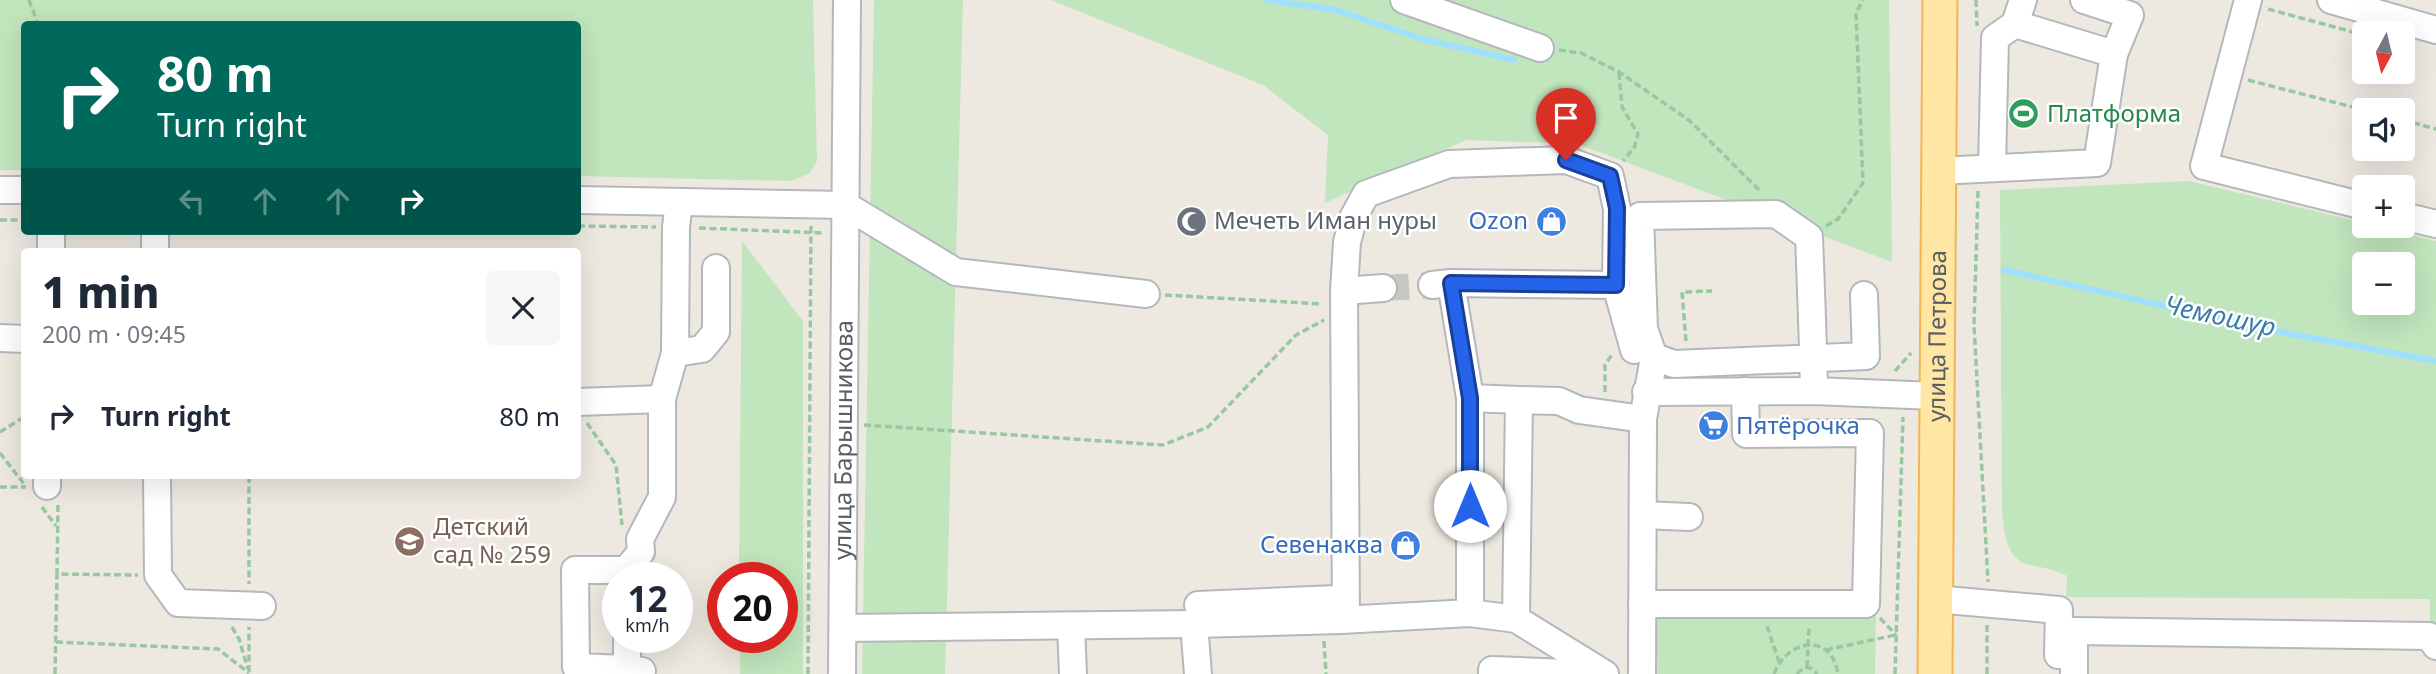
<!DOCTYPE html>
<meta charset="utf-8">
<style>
body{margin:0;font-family:"Noto Sans",sans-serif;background:#f6f6f7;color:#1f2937;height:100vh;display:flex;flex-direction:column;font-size:26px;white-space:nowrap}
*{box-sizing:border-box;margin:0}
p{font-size:23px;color:#747a83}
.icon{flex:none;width:38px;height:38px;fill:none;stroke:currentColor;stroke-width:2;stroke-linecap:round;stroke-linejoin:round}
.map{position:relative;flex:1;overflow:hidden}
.drawer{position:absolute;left:21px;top:248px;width:560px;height:231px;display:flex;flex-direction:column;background:#fff;border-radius:7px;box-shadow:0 7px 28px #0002}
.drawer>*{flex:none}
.hud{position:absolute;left:21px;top:21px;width:560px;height:214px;border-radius:7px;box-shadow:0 7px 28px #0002;background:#00695c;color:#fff;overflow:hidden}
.needle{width:46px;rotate:187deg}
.fabs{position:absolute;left:2352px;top:21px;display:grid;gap:14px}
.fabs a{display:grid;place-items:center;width:63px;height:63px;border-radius:7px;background:#fff;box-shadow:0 7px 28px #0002;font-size:35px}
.speed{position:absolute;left:602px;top:562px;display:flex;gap:14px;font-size:35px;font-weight:700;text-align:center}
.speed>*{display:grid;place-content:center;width:91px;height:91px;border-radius:50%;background:#fff;box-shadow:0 7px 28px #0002;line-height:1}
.speed small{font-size:18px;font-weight:400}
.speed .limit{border:10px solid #d22;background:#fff;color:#111}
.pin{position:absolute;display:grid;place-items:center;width:60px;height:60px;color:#fff;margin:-72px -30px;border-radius:50% 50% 50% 0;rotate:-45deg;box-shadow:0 0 7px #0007}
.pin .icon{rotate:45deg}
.me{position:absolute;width:77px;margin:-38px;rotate:0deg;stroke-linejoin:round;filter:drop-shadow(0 0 5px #0008)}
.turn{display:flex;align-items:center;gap:24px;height:147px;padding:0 21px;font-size:32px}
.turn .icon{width:91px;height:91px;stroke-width:2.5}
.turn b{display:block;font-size:49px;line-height:60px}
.lanes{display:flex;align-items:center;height:66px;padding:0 21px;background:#0003;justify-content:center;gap:35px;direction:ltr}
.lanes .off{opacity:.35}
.round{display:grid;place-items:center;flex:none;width:74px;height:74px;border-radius:7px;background:#f6f6f7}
.head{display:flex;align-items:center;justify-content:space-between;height:119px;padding:0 21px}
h1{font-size:42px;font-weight:800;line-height:52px}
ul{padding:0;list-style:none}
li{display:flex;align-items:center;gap:21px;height:98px;padding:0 21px}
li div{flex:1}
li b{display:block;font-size:26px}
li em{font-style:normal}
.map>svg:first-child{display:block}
.green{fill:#c1e5bd;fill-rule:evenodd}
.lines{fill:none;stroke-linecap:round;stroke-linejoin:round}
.stream{stroke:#9fe0ff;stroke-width:6}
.minor-tunnel{stroke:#c8c6c1;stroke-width:26;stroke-dasharray:26 13;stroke-linecap:butt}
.minor-casing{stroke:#b4b8bc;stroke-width:30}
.major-casing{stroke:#f3b554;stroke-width:37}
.path{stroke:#98c8a0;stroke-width:3.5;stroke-dasharray:7 3.5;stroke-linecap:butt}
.minor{stroke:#fff;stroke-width:26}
.major{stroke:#ffe6a4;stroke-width:33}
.route-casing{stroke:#184099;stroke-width:18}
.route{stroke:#2563eb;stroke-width:12}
.labels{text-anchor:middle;stroke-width:5;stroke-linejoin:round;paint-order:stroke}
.leisure-label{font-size:24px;fill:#27864d;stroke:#fff;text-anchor:start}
.worship-label{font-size:24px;fill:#5b616d;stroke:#fff;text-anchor:start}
.shop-label{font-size:24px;fill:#366cbe;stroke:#fff;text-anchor:end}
.street-label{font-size:24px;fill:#5a5e62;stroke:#fff}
.education-label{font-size:24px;fill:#785e54;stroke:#fff;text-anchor:start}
.water-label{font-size:26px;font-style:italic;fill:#397ca9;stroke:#fff}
</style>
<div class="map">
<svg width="2436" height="674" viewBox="0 0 2436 674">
<rect width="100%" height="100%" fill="#ede9e1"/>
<g class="green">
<polygon points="0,0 813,0 817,161 809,174 790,181 578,176 578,24 24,24 24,170 0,170"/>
<polygon points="874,0 963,0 945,674 862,674"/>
<polygon points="1051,0 1889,0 1892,262 1578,144 1466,140 1325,203 1328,135 1263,85"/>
<path d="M2189,181L2364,223V226H2375L2436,241V630L2430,623V599L2066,597L2067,576C2054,569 2043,568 2029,565C2006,559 2004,532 2002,512L2000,190ZM2364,264H2403V303H2364Z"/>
<polygon points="742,241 803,321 803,674 740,674 740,637 782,637 782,578 739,577"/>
<polygon points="1652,607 1876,610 1875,674 1651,674"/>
</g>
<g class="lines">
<g class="stream">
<polyline points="1267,0 1336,10 1423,39 1514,60"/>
<polyline points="2004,270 2291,334 2436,361"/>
</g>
<polyline class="minor-tunnel" points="1383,288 1432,285"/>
<defs>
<g id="minor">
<polyline points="1404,0 1540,48"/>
<polyline points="2084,0 2130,15 2114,54"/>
<polyline points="2248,0 2204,166 2364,206"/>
<polyline points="2331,0 2436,30"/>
<polyline points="2015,24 2023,0"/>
<polyline points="1938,171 2097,163 2114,54 2015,24 1995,38 1992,167"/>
<polyline points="0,190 24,190"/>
<polyline points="578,200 845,205 956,272 1146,294"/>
<polyline points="2403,216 2436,224"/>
<polyline points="155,231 155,252"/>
<polyline points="51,252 51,231"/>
<polyline points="1451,283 1470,398 1470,613"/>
<polyline points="1432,285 1451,283 1616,285 1634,350"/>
<polyline points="1344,291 1383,288"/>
<polyline points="0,338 24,339"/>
<polyline points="675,353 702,349 716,332 716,268"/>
<path d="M1814,391C1813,340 1811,288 1809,237L1776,214L1640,216L1644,329L1654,357L1674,364L1866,356L1864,295"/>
<polyline points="1646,392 1814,391 1935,396"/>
<polyline points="1470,398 1519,400 1516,619"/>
<polyline points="1519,400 1559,401 1579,410 1643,419"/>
<polyline points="578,402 662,399"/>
<polyline points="157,476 158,575 178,603 262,606"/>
<polyline points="47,486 47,476"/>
<polyline points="1643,515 1689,517"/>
<polyline points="626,570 575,570 576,667 627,669"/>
<polyline points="626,578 626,570 641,552 640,539 662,497 662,399 675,353 676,227 679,202"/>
<polyline points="1935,599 2059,610 2058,655"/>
<polyline points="1642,604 1866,604 1870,433 1746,434 1745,391"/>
<polyline points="1198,605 1336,599"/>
<polyline points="1346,619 1344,291 1347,242 1354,216 1366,194 1449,164 1566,160 1610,176 1617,209 1616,285"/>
<polyline points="1194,624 1198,674"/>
<polyline points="1071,626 1073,674"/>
<polyline points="843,628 1194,624 1341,620 1470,613 1516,619 1605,674"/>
<polyline points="627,637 627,669 642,671"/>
<path id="s1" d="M842,674L847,0"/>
<polyline points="1492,674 1492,670 1593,674"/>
<polyline points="1642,674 1643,419 1654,357"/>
<polyline points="2074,674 2074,631 2429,636 2436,646"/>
</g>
<g id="major">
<path id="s2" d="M1935,674L1940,0"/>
</g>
</defs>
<use href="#minor" class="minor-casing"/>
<use href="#major" class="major-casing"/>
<g class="path">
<polyline points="29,0 38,24"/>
<polyline points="1976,0 1977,26"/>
<polyline points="2268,9 2364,35"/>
<polyline points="1559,50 1581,53 1619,72 1690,121 1761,192"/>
<polyline points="1619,73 1622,107 1638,134 1634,148 1623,161"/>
<polyline points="2248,80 2364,110"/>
<polyline points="2403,120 2436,129"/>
<polyline points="1978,191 1974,325 1988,582"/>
<polyline points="0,220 24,220"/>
<polyline points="578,226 656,227"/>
<polyline points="1826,226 1838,219 1863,183 1856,13 1863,0"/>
<polyline points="699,228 824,233"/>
<polyline points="1165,295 1322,304"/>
<polyline points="1686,341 1682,292 1712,291"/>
<polyline points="1895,371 1911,353"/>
<polyline points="1605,392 1605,365 1613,353"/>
<polyline points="587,423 616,465 622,525"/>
<polyline points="864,425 1163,445 1208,427 1296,335 1324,320"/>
<polyline points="0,432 24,417"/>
<polyline points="0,453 24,484"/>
<polyline points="249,476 249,584"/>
<polyline points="0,487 26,487"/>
<polyline points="58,505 57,574 138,575"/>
<polyline points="42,507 56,526"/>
<polyline points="1880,618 1896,635"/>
<polyline points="1767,626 1779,662"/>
<polyline points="232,627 239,639 248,669"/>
<polyline points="1324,641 1326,674"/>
<polyline points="56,642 218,649 249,673"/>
<polyline points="1826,650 1895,635"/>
<polyline points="1807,667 1809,627"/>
<polyline points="249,672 249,627"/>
<polyline points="55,674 57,574"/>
<polyline points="808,674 811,224"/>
<path d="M1774,674C1787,639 1832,632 1838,674"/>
<path d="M1797,674C1803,666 1811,665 1817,674"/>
<polyline points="1895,674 1903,417"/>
<polyline points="1987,674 1987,625"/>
</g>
<use href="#minor" class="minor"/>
<use href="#major" class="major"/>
</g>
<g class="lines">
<defs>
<polyline id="route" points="1470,506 1470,398 1451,283 1616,285 1617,208 1610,176 1566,160"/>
</defs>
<use href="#route" class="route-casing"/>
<use href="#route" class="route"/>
</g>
<defs>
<symbol id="stadium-disc" viewBox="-11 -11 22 22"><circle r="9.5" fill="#2e9e5b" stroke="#fff"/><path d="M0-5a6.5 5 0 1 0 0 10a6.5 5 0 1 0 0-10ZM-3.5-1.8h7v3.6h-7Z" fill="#fff"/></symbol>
<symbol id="mosque-disc" viewBox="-11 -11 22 22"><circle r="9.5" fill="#6b7280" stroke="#fff"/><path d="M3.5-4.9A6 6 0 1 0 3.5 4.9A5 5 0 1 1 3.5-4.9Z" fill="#fff"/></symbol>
<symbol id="shop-disc" viewBox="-11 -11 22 22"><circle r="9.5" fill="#3f7fe0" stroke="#fff"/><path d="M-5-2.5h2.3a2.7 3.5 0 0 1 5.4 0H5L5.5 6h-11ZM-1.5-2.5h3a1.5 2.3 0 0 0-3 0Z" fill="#fff"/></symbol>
<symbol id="supermarket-disc" viewBox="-11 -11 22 22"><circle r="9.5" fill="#3f7fe0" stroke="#fff"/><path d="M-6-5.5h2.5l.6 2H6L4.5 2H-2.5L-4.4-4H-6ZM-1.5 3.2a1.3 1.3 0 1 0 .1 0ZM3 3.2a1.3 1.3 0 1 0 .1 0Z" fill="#fff"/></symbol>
<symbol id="school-disc" viewBox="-11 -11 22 22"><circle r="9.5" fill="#8d6e63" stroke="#fff"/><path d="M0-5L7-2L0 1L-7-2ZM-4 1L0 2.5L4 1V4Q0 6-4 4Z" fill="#fff"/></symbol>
</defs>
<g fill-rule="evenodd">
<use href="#stadium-disc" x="2006" y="96" width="35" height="35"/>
<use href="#mosque-disc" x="1174" y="204" width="35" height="35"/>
<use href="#shop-disc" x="1534" y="204" width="35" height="35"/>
<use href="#supermarket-disc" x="1696" y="408" width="35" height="35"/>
<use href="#school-disc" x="392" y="524" width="35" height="35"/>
<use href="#shop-disc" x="1388" y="528" width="35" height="35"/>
</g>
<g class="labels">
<g class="leisure-label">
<text x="2047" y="122">Платформа</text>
</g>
<g class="worship-label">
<text x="1214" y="229">Мечеть Иман нуры</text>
</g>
<g class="shop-label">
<text x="1528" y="229">Ozon</text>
<text x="1736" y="434" text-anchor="start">Пятёрочка</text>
<text x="1383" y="553">Севенаква</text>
</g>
<g class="street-label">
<text dy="8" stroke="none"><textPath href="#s2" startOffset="338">улица Петрова</textPath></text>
<text dy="8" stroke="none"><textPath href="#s1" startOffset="234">улица Барышникова</textPath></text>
</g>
<g class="education-label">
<text x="433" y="535">Детский<tspan x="433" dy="28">сад № 259</tspan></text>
</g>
<g class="water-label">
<text transform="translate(2220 316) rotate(12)" y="9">Чемошур</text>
</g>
</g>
</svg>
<div class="fabs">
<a><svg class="needle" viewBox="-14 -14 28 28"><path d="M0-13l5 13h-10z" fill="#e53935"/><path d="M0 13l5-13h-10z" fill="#747a83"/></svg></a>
<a><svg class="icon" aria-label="sound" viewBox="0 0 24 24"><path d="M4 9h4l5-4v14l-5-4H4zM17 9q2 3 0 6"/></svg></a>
<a>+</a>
<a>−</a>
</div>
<div class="speed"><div>12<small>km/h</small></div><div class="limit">20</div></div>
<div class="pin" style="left:1566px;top:160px;background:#d93025"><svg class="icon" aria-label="arrive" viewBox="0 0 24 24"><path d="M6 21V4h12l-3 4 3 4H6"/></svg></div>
<svg class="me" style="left:1470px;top:506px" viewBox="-20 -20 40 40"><circle r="19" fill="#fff"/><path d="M0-13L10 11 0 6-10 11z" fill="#2563eb"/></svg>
<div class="hud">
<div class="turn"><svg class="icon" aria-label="right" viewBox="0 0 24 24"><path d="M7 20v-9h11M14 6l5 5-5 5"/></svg><div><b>80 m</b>Turn right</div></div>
<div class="lanes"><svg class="icon off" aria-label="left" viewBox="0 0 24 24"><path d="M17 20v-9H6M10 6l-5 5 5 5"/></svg><svg class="icon off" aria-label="ahead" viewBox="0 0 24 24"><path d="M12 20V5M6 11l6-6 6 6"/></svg><svg class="icon off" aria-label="ahead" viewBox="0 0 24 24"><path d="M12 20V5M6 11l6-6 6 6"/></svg><svg class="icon" aria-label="right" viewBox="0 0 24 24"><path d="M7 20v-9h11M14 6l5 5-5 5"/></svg></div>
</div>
<section class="drawer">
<div class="head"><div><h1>1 min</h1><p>200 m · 09:45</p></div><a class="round"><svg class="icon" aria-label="close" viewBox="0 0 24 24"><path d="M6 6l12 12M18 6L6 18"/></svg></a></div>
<ul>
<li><svg class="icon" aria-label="right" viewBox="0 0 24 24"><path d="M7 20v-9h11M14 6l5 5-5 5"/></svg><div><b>Turn right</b></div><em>80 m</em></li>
</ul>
</section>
</div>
